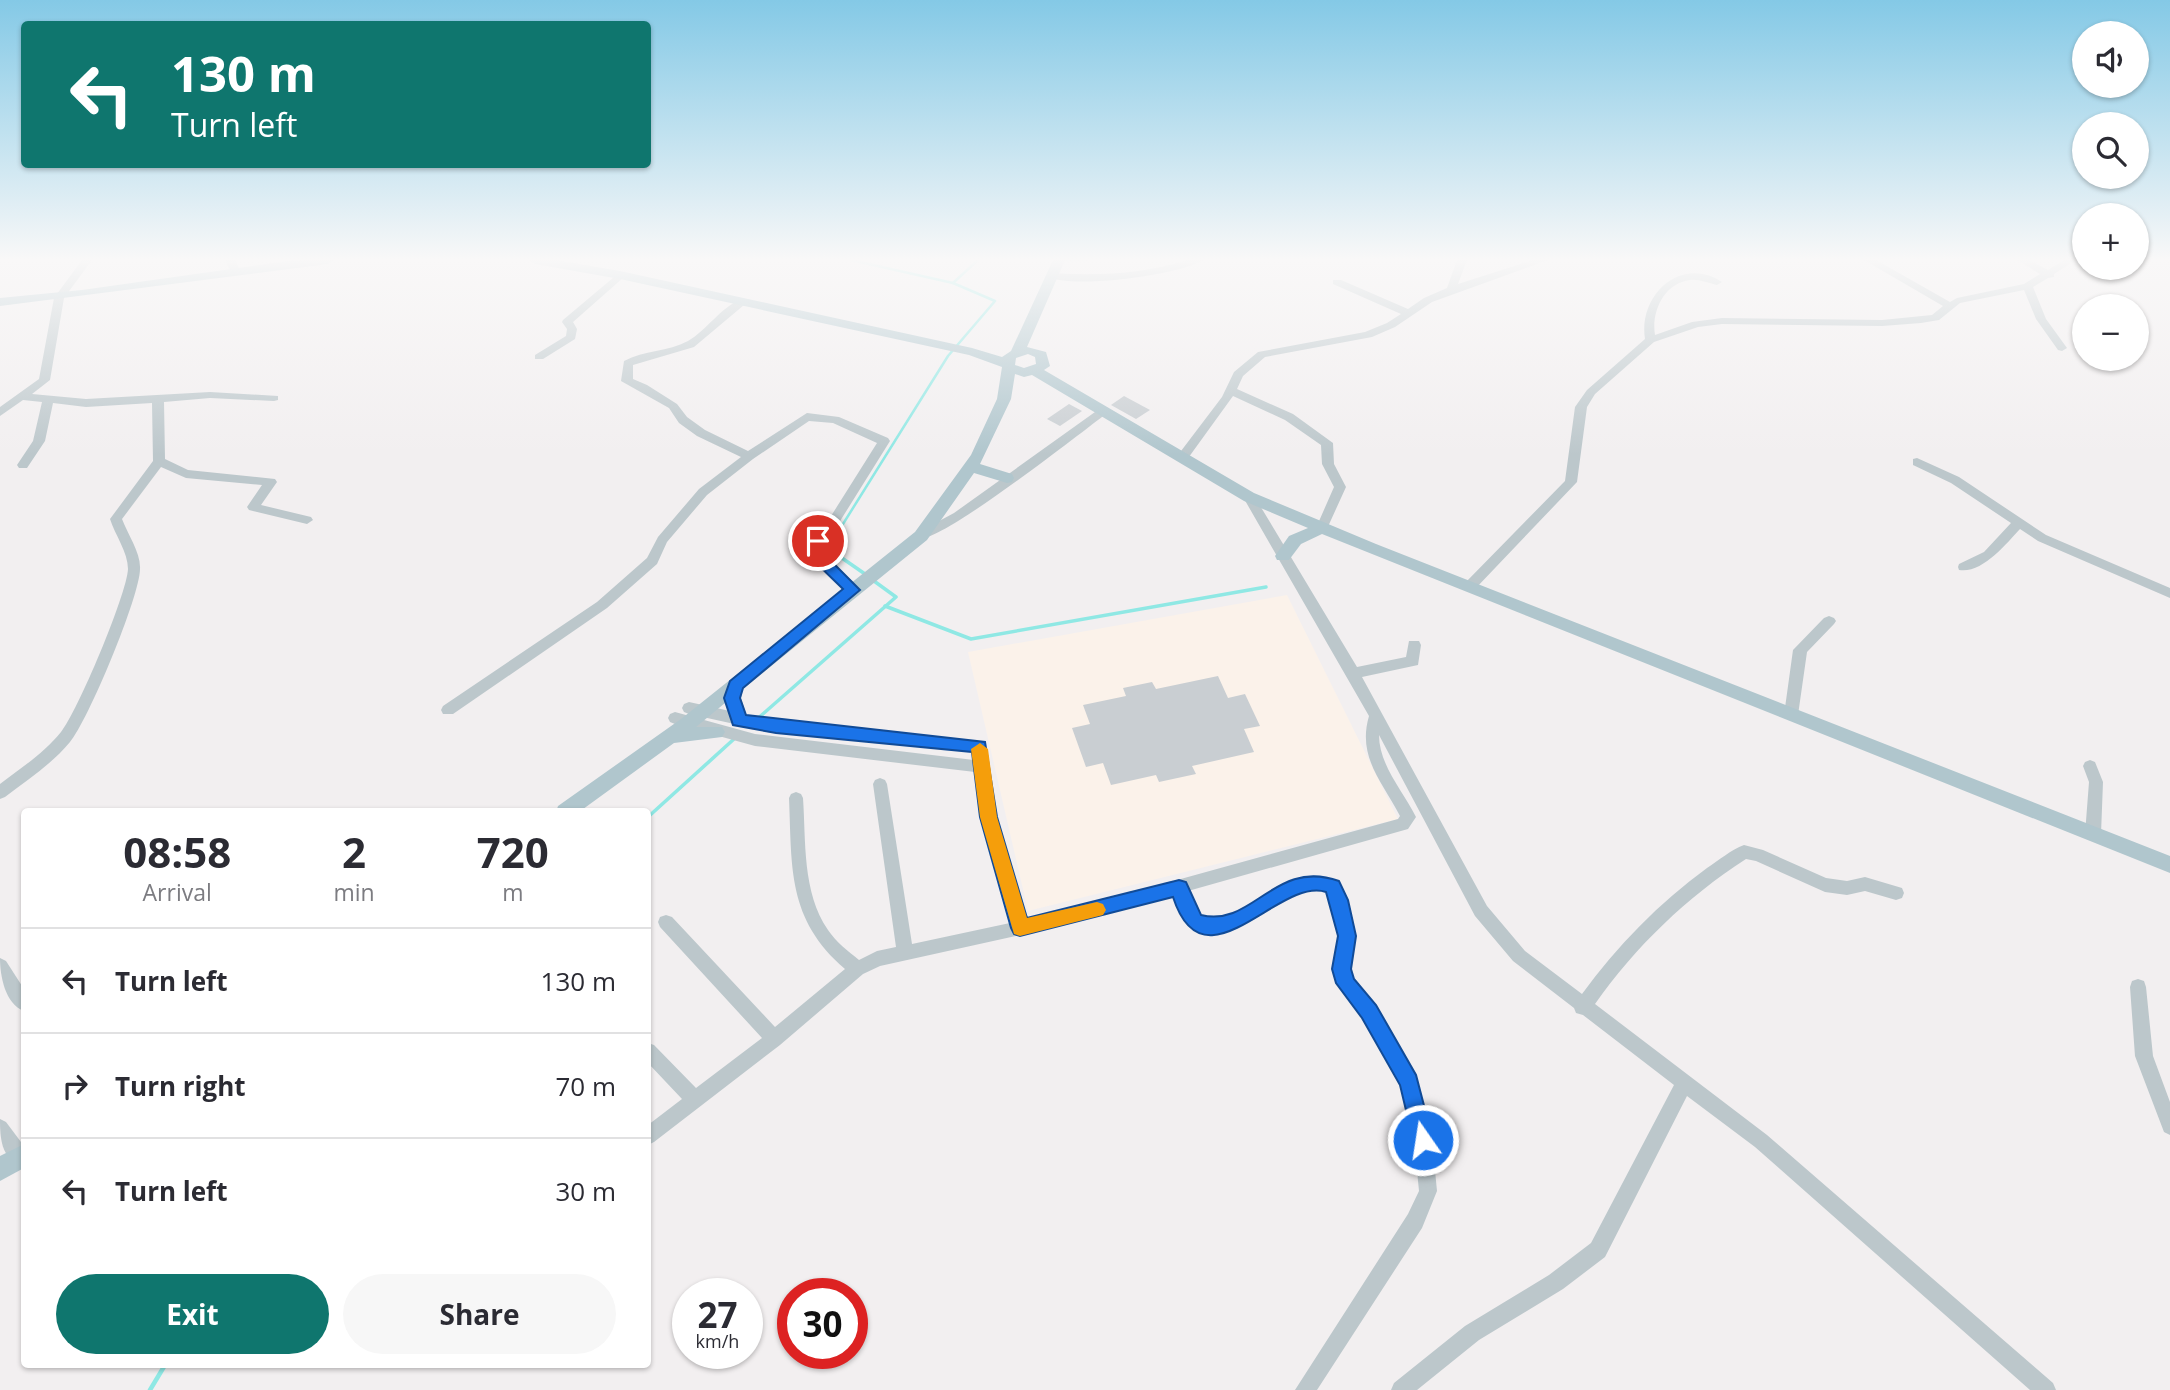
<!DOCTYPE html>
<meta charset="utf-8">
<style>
body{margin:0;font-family:"Open Sans",sans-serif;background:#f7f7f7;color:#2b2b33;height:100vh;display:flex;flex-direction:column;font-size:26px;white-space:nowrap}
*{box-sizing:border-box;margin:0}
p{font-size:23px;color:#7c7c81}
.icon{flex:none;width:38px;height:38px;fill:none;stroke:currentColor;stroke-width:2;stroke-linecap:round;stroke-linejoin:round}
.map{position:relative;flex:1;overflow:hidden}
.details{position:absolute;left:21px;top:808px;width:630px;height:560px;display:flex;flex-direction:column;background:#fff;border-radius:7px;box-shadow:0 2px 5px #0004}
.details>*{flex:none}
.top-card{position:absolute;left:21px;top:21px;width:630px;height:147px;border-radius:7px;box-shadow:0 2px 5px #0004;background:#0f766e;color:#fff;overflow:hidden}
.fabs{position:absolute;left:2072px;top:21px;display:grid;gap:14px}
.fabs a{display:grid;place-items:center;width:77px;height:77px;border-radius:50%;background:#fff;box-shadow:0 2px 5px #0004;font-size:35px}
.speed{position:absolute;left:672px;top:1278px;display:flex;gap:14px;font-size:35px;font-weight:700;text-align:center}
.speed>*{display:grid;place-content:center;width:91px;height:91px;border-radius:50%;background:#fff;box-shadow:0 2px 5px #0004;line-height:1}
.speed small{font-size:18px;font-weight:400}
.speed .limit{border:10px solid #d22;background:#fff;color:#111}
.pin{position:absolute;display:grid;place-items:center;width:60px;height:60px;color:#fff;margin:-30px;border:4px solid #fff;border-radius:50%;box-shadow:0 2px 7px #0007}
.me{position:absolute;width:77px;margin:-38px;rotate:347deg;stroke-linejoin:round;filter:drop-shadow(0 0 5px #0008)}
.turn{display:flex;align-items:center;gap:24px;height:147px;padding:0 35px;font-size:32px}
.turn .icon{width:91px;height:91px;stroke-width:2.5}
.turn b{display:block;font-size:49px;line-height:60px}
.eta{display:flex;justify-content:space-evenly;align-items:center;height:119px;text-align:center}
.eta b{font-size:42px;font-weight:700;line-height:49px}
.cta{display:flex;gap:14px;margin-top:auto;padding:14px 35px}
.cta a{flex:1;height:80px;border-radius:42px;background:#0f766e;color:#fff;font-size:28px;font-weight:700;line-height:80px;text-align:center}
.cta a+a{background:#f7f7f7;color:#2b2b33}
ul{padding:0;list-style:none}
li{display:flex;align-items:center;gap:21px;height:105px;padding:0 35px;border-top:2px solid #e1e1e2}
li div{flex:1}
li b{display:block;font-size:26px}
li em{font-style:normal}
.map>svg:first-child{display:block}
.commercial{fill:#fbf2ea}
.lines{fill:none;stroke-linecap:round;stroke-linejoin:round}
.stream-far2{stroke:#8fe8e4;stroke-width:2.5}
.stream-far1{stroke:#8fe8e4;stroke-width:3.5}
.stream{stroke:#8fe8e4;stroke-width:4.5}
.building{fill:#c9ced2}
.minor{fill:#bcc7cb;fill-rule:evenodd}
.major{fill:#b0c6cd;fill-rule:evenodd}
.route{fill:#1a73e8;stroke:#114b97;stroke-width:2}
.slow{fill:#f59e0b}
</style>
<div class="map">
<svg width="2170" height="1390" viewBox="0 0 2170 1390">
<rect width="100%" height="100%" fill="#f2eff0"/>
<polygon class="commercial" points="1287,595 1398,819 1028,911 968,652"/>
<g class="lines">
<g class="stream-far2">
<polyline points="851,260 953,283"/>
<polyline points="1065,260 1087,260"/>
<polyline points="831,550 828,548 948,356 995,301 953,283 978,260"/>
</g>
<g class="stream-far1">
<polyline points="829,549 865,574"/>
<polyline points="885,606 971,639 1266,587"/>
<polyline points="756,720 896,597 874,581"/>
<polyline points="648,817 734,739"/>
</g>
<polyline class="stream" points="150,1390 165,1365"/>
</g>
<g class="building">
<polygon points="1124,396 1150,410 1136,419 1111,405"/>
<polygon points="1069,404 1082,411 1060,426 1047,419"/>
<polygon points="1218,676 1228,698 1245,694 1260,726 1244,729 1254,752 1192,766 1196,774 1159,782 1156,775 1111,785 1103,763 1086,767 1072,728 1090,724 1083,705 1126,696 1123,688 1152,682 1156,689"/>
</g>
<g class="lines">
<g class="minor">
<path d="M82,260H92L64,298L50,380L32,394L86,399L210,392L278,396V400L274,401L210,398L164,402L165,459L188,470L275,479L277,482L261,505L311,517L313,520L307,524L249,510L247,507L262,485L186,478L161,467L122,519C128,535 141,553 140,569C140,596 88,721 70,742C52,764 27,780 5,797L0,799V784C21,768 44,753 61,732C77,713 127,594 128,569C128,552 115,535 110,519L153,461L152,403L86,407L53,403L45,441L27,468H19L17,465L33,441L42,402L23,400L0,416V407L39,379L54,298Z"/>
<polygon points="225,260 235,260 240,270 239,272 231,272"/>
<path d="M1188,260H1203C1181,275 1069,290 1047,276L1052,273C1099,276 1143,274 1188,260Z"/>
<polygon points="1457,260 1467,260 1458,284 1533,260 1548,260 1432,302 1395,327 1372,337 1265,357 1243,376 1237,389 1293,414 1333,443 1334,464 1346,487 1326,531 1318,531 1316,528 1334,487 1322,464 1321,445 1285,420 1233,396 1186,461 1178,461 1178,455 1222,397 1234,372 1258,352 1365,332 1387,323 1401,314 1333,284 1333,280 1341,280 1408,309 1424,298 1447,288"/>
<path d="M1864,260H1876L1950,302L1957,298L2024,284L2040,274L2017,260H2029L2048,270L2064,260H2076L2054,274V277L2048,278L2033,287L2046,319L2067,348L2062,351L2058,350L2036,319L2024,290L1960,303L1939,320L1921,323L1882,326L1722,324L1698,327L1654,342L1595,394L1587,407L1577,482L1475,589H1465L1464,586L1465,583L1565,481L1575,407L1587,390L1645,339C1638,295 1681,255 1722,282L1717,285C1708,283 1699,279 1690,280C1664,283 1651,312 1655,335L1692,322L1722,318L1882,320L1932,315L1943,306Z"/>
<polygon points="620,272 625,275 624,277 573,322 577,329 575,339 543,359 535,359 535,355 566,336 567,329 562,322 563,320"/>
<path d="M740,300L745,303L744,305L694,347L633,365V379L647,385L677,404L687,417L705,430L748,451L807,413L839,417L888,438L890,441L822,550L858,587L860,590L858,593H848L809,551L877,443L833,423L809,421L753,459L707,495L667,542L657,564L607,608L453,714H443L441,710L443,706L597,602L647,558L658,537L699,489L741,457L697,436L679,423L669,408L621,381L624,361C644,350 668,352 688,341C707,330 720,308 740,300Z"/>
<path d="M1102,407L1108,411L1106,414C1079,434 940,544 917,539L915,536L917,533L954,513Z"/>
<path d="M1917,458L1959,477L2046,535L2170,588V598L2038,541L2020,529C2006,544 1982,574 1959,570L1958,567L1959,564L1984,552L2011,523L1951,483L1913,465V459Z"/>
<path d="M1249,493L1253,494L1357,667L1406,657L1409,641H1419L1421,645L1418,665L1362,677L1487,906L1525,951L1582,994C1617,946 1659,903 1707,868C1719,860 1731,850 1744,845L1763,850L1826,878L1847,881L1865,877L1902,888L1904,893L1902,898L1896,900L1865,891L1847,895L1825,892L1756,861L1746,859C1687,897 1635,947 1595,1004L1767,1135L2053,1383L2056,1390H2030L1755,1147L1687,1096L1605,1257L1563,1289L1479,1340L1417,1390H1391L1394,1383L1465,1326L1549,1275L1591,1243L1674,1085L1583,1015L1576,1013L1574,1008L1513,961L1475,916L1379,735C1379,765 1403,791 1416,817L1408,829L1188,891C1190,899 1192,910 1199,915C1224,934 1279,879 1307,876C1318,874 1329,878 1339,882L1347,900L1355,936L1350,969L1353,979L1375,1005L1418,1082L1432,1140L1437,1191L1422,1228L1317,1390H1295L1408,1214L1419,1191L1414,1140L1401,1085L1363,1017L1338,983L1334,969L1339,936L1327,892C1320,890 1313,888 1306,889C1273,896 1239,944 1201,931C1183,925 1178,913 1173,895L1065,925L880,966L863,974L780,1045L654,1142L648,1145V1125L682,1099L648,1063V1043L654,1045L696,1088L762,1038L660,927L658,922L660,917L666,915L672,917L775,1027L845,969C787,919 792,868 789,798L791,794L796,792L801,794L803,798C806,841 802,892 828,930C836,942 848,951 859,960L877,951L896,947L873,784L875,780L880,778L885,780L887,784L912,944L1010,923L981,817L975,772L755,746L675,724L670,722L668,718L670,714L675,712L755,734L974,760L972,751L776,733L689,714L684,712L682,708L684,704L689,702L776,721L984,742L997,817L1026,919L1065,911L1398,819L1400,816C1382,781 1357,757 1369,716L1243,497Z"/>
<polygon points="1829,616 1834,618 1836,621 1834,624 1807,652 1798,715 1796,719 1786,719 1784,715 1793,650 1824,618"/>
<polygon points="2090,760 2095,762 2103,782 2101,834 2098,839 2093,841 2088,839 2085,834 2089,782 2083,766 2085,762"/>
<path d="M0,958L6,961L24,989V1011C5,1004 0,976 0,958Z"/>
<polygon points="2138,979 2144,981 2146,987 2153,1056 2170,1102 2170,1135 2164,1132 2135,1056 2130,987 2132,981"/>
<path d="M0,1119L6,1122L24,1146V1165L21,1166C1,1158 0,1138 0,1119Z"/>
</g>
<g class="major">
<polygon points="334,260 328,264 0,306 0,298 82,290 287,261"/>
<path d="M529,260H556L620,271L972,348L1002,357L1011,351L1053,260H1065L1027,347L1046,352L1050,366L1044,370L1254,493L1376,544L2170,856V873L1322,534L1301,544L1289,560H1277L1275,556L1289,536L1308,528L1244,501L1032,375L1024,377L1015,374L1011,399L980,464L1012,474L1014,478L1012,482L1007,483L974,473L927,540L743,689L741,698L748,720L745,725H733L725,703L696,727H722L725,732L722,737L674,743L579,812H556L558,806L681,719L915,532L971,455L997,399L1002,367L969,355L620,279L535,264ZM1028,354L1035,357L1036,364L1024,368L1015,365L1016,358Z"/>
<polygon points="24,1144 24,1168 0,1181 0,1156"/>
</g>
</g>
<linearGradient id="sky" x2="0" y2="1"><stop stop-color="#84c9e6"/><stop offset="0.57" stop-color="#f9f8f8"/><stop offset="1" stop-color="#f9f8f8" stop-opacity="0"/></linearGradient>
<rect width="2170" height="455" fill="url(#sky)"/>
<path class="route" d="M818,536L825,541L823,553L860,590L743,688L740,698L746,715L985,742L997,817L1027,918L1179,880L1186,882L1201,915C1253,928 1274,858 1339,881L1348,900L1356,936L1351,969L1354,979L1376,1005L1416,1075L1433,1140L1430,1148L1423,1151L1415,1148L1400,1085L1362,1018L1336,983L1332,969L1338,936L1326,892C1279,876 1204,993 1173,897L1020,936L1014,934L1011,928L980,817L972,752L776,733L733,725L724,698L730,681L843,589L813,560L808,551L813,538Z"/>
<polygon class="slow" points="980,743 988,749 997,817 1027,918 1097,902 1103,904 1106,910 1103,915 1020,936 1014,934 980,817 971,749"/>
</svg>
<div class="fabs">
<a><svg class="icon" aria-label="sound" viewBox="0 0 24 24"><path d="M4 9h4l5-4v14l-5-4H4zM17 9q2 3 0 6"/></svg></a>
<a><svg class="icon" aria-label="search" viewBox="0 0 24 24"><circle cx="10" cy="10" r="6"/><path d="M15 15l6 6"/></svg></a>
<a>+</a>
<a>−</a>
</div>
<div class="speed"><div>27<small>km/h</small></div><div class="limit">30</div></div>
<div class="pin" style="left:818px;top:541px;background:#d93025"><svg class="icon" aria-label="arrive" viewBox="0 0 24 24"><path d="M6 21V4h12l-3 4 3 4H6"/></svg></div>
<svg class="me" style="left:1423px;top:1140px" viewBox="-20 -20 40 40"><circle r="17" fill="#1a73e8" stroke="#fff" stroke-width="3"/><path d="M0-11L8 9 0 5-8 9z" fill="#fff"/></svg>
<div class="top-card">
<div class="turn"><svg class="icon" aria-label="left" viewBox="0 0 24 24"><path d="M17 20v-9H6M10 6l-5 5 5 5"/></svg><div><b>130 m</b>Turn left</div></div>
</div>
<section class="details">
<div class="eta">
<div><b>08:58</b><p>Arrival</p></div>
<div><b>2</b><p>min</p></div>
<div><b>720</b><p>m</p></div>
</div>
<ul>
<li><svg class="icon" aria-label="left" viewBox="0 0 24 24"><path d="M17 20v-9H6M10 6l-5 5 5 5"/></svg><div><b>Turn left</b></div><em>130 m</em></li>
<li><svg class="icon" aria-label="right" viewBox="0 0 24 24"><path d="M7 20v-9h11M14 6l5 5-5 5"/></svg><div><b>Turn right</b></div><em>70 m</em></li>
<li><svg class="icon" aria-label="left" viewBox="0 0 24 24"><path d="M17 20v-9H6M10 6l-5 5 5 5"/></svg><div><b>Turn left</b></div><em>30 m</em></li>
</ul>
<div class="cta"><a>Exit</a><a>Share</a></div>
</section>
</div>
